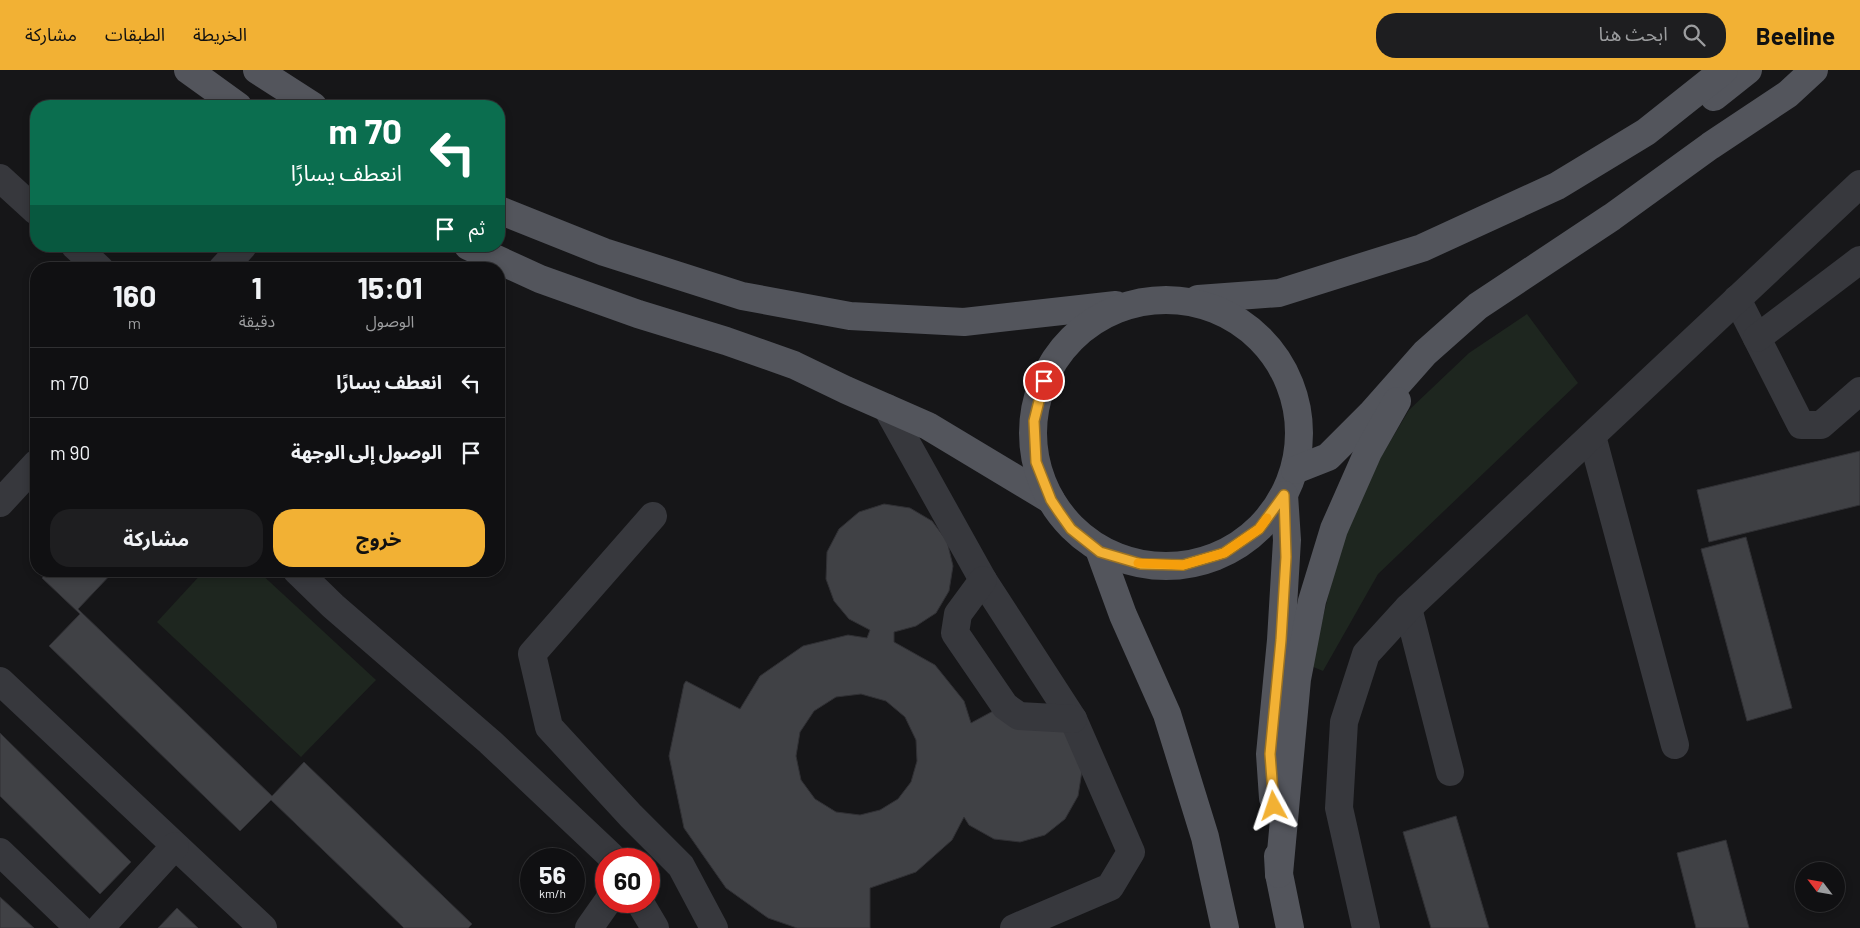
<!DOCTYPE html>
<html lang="ar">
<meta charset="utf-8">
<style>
body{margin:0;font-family:Barlow,"Noto Sans Arabic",sans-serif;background:#1e1e20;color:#f1f3f6;direction:rtl;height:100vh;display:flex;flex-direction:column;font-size:19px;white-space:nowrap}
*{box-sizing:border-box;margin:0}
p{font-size:16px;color:#9c9d9f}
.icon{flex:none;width:28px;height:28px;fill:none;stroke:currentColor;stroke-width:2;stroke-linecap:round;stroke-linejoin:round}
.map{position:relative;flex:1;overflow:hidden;direction:ltr}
.panel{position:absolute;left:30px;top:192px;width:475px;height:315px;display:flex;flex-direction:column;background:#101012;border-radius:20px;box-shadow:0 2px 8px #0003,0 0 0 1px #303032;direction:rtl}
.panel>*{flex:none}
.banner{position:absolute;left:30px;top:30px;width:475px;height:152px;border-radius:20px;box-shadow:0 2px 8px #0003,0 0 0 1px #303032;direction:rtl;background:#0b6e4f;color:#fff;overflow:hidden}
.needle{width:32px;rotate:301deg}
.fabs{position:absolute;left:1795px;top:792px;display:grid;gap:10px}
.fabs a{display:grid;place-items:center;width:50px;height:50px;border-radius:50%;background:#101012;box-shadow:0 2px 8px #0003,0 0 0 1px #303032;font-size:25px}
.speed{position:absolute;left:520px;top:778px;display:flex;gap:10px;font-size:25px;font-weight:700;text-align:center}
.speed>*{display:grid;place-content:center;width:65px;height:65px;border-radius:50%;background:#101012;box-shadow:0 2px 8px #0003,0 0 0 1px #303032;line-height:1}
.speed small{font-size:12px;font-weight:400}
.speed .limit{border:8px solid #d22;background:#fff;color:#111}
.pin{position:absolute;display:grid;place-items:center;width:42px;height:42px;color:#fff;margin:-21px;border:2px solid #fff;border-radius:50%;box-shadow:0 1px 5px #0007}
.me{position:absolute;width:55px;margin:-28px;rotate:355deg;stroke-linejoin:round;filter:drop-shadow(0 0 4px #0008)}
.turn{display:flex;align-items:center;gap:18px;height:105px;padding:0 20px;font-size:22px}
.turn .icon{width:65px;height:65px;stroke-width:2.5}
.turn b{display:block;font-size:35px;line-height:42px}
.then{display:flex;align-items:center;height:48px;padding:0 20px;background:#0003;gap:10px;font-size:19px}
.eta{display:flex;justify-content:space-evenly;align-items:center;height:85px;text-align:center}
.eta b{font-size:30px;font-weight:700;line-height:35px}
.primary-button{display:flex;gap:10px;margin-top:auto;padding:10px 20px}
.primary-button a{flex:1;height:58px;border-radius:20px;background:#f2b134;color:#111;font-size:20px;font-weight:700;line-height:58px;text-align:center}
.primary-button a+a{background:#1e1e20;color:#f1f3f6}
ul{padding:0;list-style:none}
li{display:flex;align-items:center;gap:15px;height:70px;padding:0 20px;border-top:1px solid #303032}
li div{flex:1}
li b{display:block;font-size:19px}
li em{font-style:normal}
header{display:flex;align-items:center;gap:30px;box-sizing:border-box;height:70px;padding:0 25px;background:#f2b134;color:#111}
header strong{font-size:24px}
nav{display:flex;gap:28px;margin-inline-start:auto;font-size:18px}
.search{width:350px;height:45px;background:#1e1e20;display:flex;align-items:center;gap:12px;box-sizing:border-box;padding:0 18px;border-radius:20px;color:#9c9d9f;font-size:19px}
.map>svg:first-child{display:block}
.green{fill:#1e261f}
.building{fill:#404145;stroke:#303034;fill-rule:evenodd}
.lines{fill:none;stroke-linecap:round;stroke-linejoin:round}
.minor{stroke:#37383d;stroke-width:28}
.major{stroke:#53555c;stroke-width:28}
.route-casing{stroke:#9d7322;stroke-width:12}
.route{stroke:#f2b134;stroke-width:9}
.slow{stroke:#f59e0b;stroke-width:9}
</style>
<header>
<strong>Beeline</strong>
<div class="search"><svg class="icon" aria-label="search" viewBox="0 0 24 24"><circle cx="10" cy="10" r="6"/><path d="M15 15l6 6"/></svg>ابحث هنا</div>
<nav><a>الخريطة</a><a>الطبقات</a><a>مشاركة</a></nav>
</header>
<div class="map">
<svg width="1860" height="858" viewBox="0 0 1860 858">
<rect width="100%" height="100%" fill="#161618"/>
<g class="green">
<polygon points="1527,244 1578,313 1378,504 1323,601 1311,596 1339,482 1373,400 1409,340 1469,283"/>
<polygon points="204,501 258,501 376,610 301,687 157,552"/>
</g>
<g class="building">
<polygon points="1860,381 1860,435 1709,472 1697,420"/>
<path d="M884,434L910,438L932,451L947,471L953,496L949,521L936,543L916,556L894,562V572L935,595L964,631L971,653L995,640L1063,657L1082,701L1078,726L1065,749L1045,765L1020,772L994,769L969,755L964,747L952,770L916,802L870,818V858H797L768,848L726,818L684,758L669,686L684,614L686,611L740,639L760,606L803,576L848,565L867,568L870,560L849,549L834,531L826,509L827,482L839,459L859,442ZM861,624L886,631L905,647L916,670L917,691L911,712L898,729L880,740L860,745L836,742L815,729L801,710L796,686L800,662L814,641L836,627Z"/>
<polygon points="1746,467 1792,638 1747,651 1701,479"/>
<polygon points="49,501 114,501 78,539 272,726 304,692 472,854 468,858 404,858 271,730 240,761 49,576 80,544 42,508"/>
<polygon points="0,663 131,792 100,824 0,726"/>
<polygon points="1456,746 1489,858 1431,858 1403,762"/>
<polygon points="1726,770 1749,858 1696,858 1677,783"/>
<polygon points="0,827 34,858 0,858"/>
<polygon points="177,838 198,858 158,858"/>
</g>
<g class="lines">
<g class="minor">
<polyline points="0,108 36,141"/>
<polyline points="75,176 100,199"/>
<polyline points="222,199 243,176"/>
<polyline points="1737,229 1801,355 1821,355 1860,321"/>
<polyline points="1757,268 1860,190"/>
<polyline points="887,338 983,510 1073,649 1131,782 1110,817 1014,858"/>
<polyline points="1592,366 1675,675"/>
<polyline points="0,433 36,394"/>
<polyline points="653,446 532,584 549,657 631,746 681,796 714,858"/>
<polyline points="297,501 333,536 490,672 614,789"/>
<polyline points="983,510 958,544 955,563 1005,636 1019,646 1073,649"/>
<polyline points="1408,538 1450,702"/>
<polyline points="0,611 263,858"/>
<polyline points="0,782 79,858"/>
<polyline points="639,831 655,858"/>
<polyline points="100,858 175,776"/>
<polyline points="589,858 608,831"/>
<polyline points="1366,858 1339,738 1344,652 1366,584 1408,538 1860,114"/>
</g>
<g class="major">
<polyline points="188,0 238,36"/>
<polyline points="257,0 313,36"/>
<polyline points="1714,27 1748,0"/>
<polyline points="499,140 604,182 742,226 850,246 964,252 1116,235"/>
<polyline points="468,176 540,209 638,244 726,271 794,295 846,320 928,356 1051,430"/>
<polyline points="1198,229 1279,223 1422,178 1557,116 1646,62 1724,0"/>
<circle cx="1166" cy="363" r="133"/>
<polyline points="1295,400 1328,387 1371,344 1425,283 1478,236 1612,147 1710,76 1788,24 1814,0"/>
<polyline points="1100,482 1123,545 1167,644 1205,767 1225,858"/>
<polyline points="1273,728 1270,684 1281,570 1287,470 1284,425"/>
<polyline points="1278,786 1279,804 1290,858"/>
<polyline points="1279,804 1297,609 1312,531 1334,459 1368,382 1397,331"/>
</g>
</g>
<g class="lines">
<defs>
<polyline id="route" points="1044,311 1034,351 1036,392 1051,430 1059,442 1071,459 1100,482 1141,494 1183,495 1224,483 1259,459 1284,425 1286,487 1281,570 1270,684 1274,736"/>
</defs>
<use href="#route" class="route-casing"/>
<use href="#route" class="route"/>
<polyline class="slow" points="1138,493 1183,495 1224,483 1259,459 1267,448"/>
</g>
</svg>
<div class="fabs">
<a><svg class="needle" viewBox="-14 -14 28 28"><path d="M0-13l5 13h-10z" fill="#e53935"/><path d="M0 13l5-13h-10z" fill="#9c9d9f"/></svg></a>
</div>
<div class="speed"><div>56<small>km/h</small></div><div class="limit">60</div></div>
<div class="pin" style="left:1044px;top:311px;background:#d93025"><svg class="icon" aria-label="arrive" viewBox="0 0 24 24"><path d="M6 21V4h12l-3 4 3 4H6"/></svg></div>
<svg class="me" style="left:1274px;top:736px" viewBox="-20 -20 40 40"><path d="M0-17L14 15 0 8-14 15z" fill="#f2b134" stroke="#fff" stroke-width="4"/></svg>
<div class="banner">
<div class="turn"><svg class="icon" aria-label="left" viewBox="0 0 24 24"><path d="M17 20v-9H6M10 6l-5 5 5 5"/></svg><div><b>70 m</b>انعطف يسارًا</div></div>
<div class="then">ثم<svg class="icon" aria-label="arrive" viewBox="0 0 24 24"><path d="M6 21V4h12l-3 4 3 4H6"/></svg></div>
</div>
<section class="panel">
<div class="eta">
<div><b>15:01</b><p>الوصول</p></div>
<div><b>1</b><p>دقيقة</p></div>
<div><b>160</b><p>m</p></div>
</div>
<ul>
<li><svg class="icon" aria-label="left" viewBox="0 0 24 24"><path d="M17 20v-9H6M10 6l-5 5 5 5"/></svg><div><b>انعطف يسارًا</b></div><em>70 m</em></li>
<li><svg class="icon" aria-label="arrive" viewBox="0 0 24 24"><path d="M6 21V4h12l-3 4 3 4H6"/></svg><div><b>الوصول إلى الوجهة</b></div><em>90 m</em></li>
</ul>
<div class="primary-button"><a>خروج</a><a>مشاركة</a></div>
</section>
</div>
